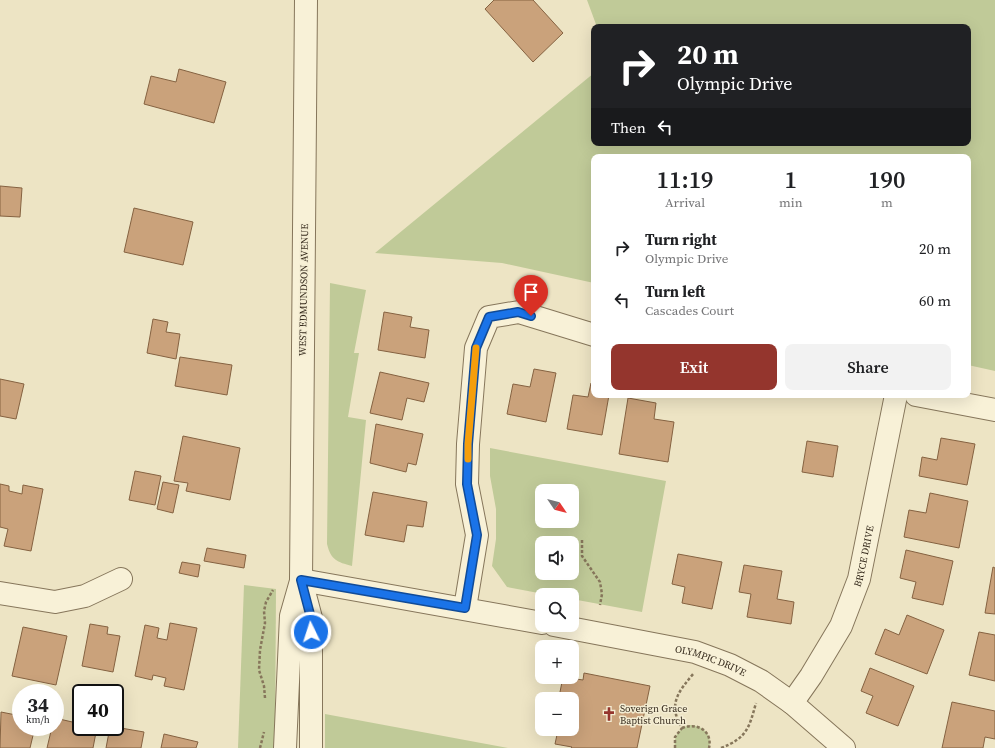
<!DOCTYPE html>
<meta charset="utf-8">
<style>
body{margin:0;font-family:"Source Serif 4",serif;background:#f2f2f2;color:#202124;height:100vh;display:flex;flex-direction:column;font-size:15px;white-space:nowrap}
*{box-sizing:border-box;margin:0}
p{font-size:13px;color:#757577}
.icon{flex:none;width:22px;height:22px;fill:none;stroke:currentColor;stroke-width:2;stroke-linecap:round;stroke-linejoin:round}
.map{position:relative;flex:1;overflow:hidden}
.drawer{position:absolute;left:591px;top:154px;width:380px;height:244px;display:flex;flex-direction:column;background:#fff;border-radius:8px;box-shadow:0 4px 16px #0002}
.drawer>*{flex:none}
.banner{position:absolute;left:591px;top:24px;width:380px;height:122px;border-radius:8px;box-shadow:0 4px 16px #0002;background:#202124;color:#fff;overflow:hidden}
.needle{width:26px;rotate:125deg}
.buttons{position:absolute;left:535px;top:484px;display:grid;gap:8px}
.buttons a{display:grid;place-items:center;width:44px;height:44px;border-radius:8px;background:#fff;box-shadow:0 4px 16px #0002;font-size:20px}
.speed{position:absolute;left:12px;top:684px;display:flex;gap:8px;font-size:20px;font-weight:700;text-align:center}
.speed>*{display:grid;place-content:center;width:52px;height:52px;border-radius:50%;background:#fff;box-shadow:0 4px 16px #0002;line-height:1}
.speed small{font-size:10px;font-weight:400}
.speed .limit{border:2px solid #111;border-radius:6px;background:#fff;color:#111}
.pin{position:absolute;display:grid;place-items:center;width:34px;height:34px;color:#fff;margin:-41px -17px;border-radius:50% 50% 50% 0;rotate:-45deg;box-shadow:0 0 4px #0007}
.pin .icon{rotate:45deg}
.me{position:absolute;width:44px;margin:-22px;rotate:356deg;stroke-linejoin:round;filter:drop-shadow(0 0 3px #0008)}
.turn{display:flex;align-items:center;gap:14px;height:84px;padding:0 20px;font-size:18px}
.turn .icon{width:52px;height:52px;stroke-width:2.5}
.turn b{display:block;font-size:28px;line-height:34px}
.then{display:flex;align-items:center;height:38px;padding:0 20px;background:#0003;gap:8px;font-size:15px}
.eta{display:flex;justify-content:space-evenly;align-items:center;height:68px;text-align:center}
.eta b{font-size:24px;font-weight:600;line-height:28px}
.button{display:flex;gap:8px;margin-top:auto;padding:8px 20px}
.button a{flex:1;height:46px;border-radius:8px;background:#94352d;color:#fff;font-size:16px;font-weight:600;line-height:46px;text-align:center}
.button a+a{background:#f2f2f2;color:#202124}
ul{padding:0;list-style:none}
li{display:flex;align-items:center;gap:12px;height:52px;padding:0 20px}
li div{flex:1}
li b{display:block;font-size:15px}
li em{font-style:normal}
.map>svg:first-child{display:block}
.green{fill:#c0ca98;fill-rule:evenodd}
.building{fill:#caa27b;stroke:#856241}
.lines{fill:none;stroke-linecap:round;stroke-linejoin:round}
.minor-casing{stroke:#86765b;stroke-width:24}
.path{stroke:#86765b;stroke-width:2.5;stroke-dasharray:3 2;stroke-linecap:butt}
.minor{stroke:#f8f1d7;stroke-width:22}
.route-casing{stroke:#114b97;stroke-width:10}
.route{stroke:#1a73e8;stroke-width:7}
.slow{stroke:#f59e0b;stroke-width:7}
.labels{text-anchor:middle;stroke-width:3;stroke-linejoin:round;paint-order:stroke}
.street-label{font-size:10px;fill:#372c1e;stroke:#f4edd3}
.poi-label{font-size:10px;fill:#372c1e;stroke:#f4edd3;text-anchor:start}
</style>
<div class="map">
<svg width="995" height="748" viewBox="0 0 995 748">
<rect width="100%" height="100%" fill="#ede4c4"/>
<g class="green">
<polygon points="587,0 995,0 995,371 968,365 968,157 594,157 594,283 502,263 375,253 594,73 594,143 968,143 968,27 597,27"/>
<path d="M330,283L366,290L354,353H359L348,417L366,420L352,566C337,562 331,560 327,544Z"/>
<path d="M490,448L666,481L642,612L572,599V595H549L507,587L492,566L496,539V509L490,476ZM542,491H572V521H542ZM542,543H572V573H542Z"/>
<polygon points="244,585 276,589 275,748 238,748"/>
<polygon points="325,714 508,748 325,748"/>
<path d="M689,725C702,725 713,734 709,748H675C673,737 678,729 689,725Z"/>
</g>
<g class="building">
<polygon points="494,0 533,0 563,33 533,62 485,9"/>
<polygon points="179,69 226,82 214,123 144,104 151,76 176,82"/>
<polygon points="0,186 22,188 20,217 0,216"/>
<polygon points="134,208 193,222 183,265 124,252"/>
<polygon points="384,312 412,317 410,327 429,330 425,358 378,350"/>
<polygon points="153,319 168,322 166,332 180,334 176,359 147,353"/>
<polygon points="180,357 232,365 227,395 175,386"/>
<polygon points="534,369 556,373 546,422 507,414 513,384 530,387"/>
<polygon points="380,372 429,383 424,402 407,398 402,420 370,413"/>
<polygon points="0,379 24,384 16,419 0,416"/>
<polygon points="591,383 594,384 594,395 609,395 602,435 567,429 573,395 588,397"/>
<polygon points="628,398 656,403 654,419 674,422 668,462 619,454"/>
<polygon points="376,424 423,434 416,465 408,463 406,472 370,463"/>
<polygon points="183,436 240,448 230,500 186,491 188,483 174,481"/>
<polygon points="941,438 975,444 967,485 919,476 922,457 937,460"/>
<polygon points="807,441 838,446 833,477 802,472"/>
<polygon points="135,471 161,476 155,505 129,500"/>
<polygon points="163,482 179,485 173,513 157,509"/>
<polygon points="0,484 9,486 9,491 22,494 23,485 43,489 31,551 4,546 8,529 0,527"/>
<polygon points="373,492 427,502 423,527 407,525 404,542 365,535"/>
<polygon points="930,493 968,501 959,548 904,537 909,510 926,513"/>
<polygon points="207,548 246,555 244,568 204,561"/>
<polygon points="906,550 953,561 943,605 912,598 916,582 900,578"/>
<polygon points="678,554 722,562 712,609 682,603 685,587 672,584"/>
<polygon points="182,562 200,565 198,577 179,573"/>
<polygon points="744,565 782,571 777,599 794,602 791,624 747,617 751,594 739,592"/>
<polygon points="993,567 995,568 995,614 985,613"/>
<polygon points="907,615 944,630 927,674 875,654 885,629 899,635"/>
<polygon points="170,623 197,628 184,690 164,686 166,678 153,675 152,680 135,676 145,625 159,628 157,638 167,640"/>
<polygon points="90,624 108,627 107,634 120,636 113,672 82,666"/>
<polygon points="23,627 67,636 56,685 12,676"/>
<polygon points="979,632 995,635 995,681 969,675"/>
<polygon points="870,668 914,686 898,726 866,713 873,696 861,691"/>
<polygon points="584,673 650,686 637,748 571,748 572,747 555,744 558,730 571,732 577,701 559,697 563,677 583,680"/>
<polygon points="952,702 995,711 995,739 985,737 983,748 942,748"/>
<polygon points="1,712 21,716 21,727 35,727 30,748 0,748"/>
<polygon points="55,718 81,724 81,727 97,727 93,748 47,748 52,727 55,727"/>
<polygon points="110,727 115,727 144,732 141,748 106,748"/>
<polygon points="164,734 198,742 196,748 161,748"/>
</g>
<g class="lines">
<defs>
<g id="minor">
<polyline points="306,0 301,580 311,618 311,748"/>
<polyline points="916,395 995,410"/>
<polyline points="301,580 542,623"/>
<polyline points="0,593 55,602 85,596 121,579"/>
<polyline points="465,608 477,535 467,484 468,444 476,348 489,317 519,312 594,335"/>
<path id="s1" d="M554,625L695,652L730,665L761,681L792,703L844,748"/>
<path id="s2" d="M792,703L811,676L841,626L859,579L896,395"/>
<polyline points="285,748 291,616 301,581"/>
</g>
</defs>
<use href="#minor" class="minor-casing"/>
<g class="path">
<polyline points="582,540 582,556 600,582 602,594 600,605"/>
<polyline points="265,698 264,686 259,670 260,650 265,623 264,611 266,602 273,590"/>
<path d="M682,728C697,722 713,731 709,748"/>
<polyline points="260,748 264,732"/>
<path d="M675,748V737L682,728C667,704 679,691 694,673"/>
<path d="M721,748C747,738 749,728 756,703"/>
</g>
<use href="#minor" class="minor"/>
</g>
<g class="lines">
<defs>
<polyline id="route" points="311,632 311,618 301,580 465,608 477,535 467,484 468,444 476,348 489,317 518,312 531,316"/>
</defs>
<use href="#route" class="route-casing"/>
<use href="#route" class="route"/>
<polyline class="slow" points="468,459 468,444 476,348"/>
</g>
<defs>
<symbol id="church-bare" viewBox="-9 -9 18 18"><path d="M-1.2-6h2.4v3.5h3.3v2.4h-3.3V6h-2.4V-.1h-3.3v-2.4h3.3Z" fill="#94352d" stroke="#f4edd3" stroke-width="2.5" paint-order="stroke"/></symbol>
</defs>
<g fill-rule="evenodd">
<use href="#church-bare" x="599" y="704" width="20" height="20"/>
</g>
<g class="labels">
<g class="street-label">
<text transform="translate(303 290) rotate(-89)" y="4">WEST EDMUNDSON AVENUE</text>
<text dy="4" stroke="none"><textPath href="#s2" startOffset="165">BRYCE DRIVE</textPath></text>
<text dy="4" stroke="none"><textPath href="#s1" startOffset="161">OLYMPIC DRIVE</textPath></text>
</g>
<g class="poi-label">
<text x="620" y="712">Soverign Grace<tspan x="620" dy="12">Baptist Church</tspan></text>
</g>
</g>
</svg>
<div class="buttons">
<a><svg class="needle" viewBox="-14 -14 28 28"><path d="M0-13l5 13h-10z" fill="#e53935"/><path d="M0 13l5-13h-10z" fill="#757577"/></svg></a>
<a><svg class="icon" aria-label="sound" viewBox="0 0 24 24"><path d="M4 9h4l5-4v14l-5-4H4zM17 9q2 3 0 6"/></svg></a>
<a><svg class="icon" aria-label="search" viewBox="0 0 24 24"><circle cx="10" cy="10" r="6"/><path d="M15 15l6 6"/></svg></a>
<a>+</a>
<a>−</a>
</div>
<div class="speed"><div>34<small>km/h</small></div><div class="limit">40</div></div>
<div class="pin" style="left:531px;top:316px;background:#d93025"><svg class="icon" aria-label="arrive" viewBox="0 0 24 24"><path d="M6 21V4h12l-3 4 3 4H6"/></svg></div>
<svg class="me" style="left:311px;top:632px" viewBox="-20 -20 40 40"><circle r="17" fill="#1a73e8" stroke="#fff" stroke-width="3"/><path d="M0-11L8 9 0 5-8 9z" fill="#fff"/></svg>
<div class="banner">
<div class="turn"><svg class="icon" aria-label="right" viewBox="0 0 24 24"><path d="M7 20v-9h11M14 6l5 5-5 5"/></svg><div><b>20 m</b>Olympic Drive</div></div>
<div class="then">Then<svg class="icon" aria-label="left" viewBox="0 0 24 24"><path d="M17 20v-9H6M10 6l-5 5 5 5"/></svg></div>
</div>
<section class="drawer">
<div class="eta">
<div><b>11:19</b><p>Arrival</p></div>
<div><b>1</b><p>min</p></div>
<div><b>190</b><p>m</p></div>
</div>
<ul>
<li><svg class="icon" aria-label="right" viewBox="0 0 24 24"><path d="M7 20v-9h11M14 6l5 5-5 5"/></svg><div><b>Turn right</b><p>Olympic Drive</p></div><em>20 m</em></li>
<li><svg class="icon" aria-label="left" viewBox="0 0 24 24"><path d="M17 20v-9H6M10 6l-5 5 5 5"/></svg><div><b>Turn left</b><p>Cascades Court</p></div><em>60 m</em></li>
</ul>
<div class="button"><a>Exit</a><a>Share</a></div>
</section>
</div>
